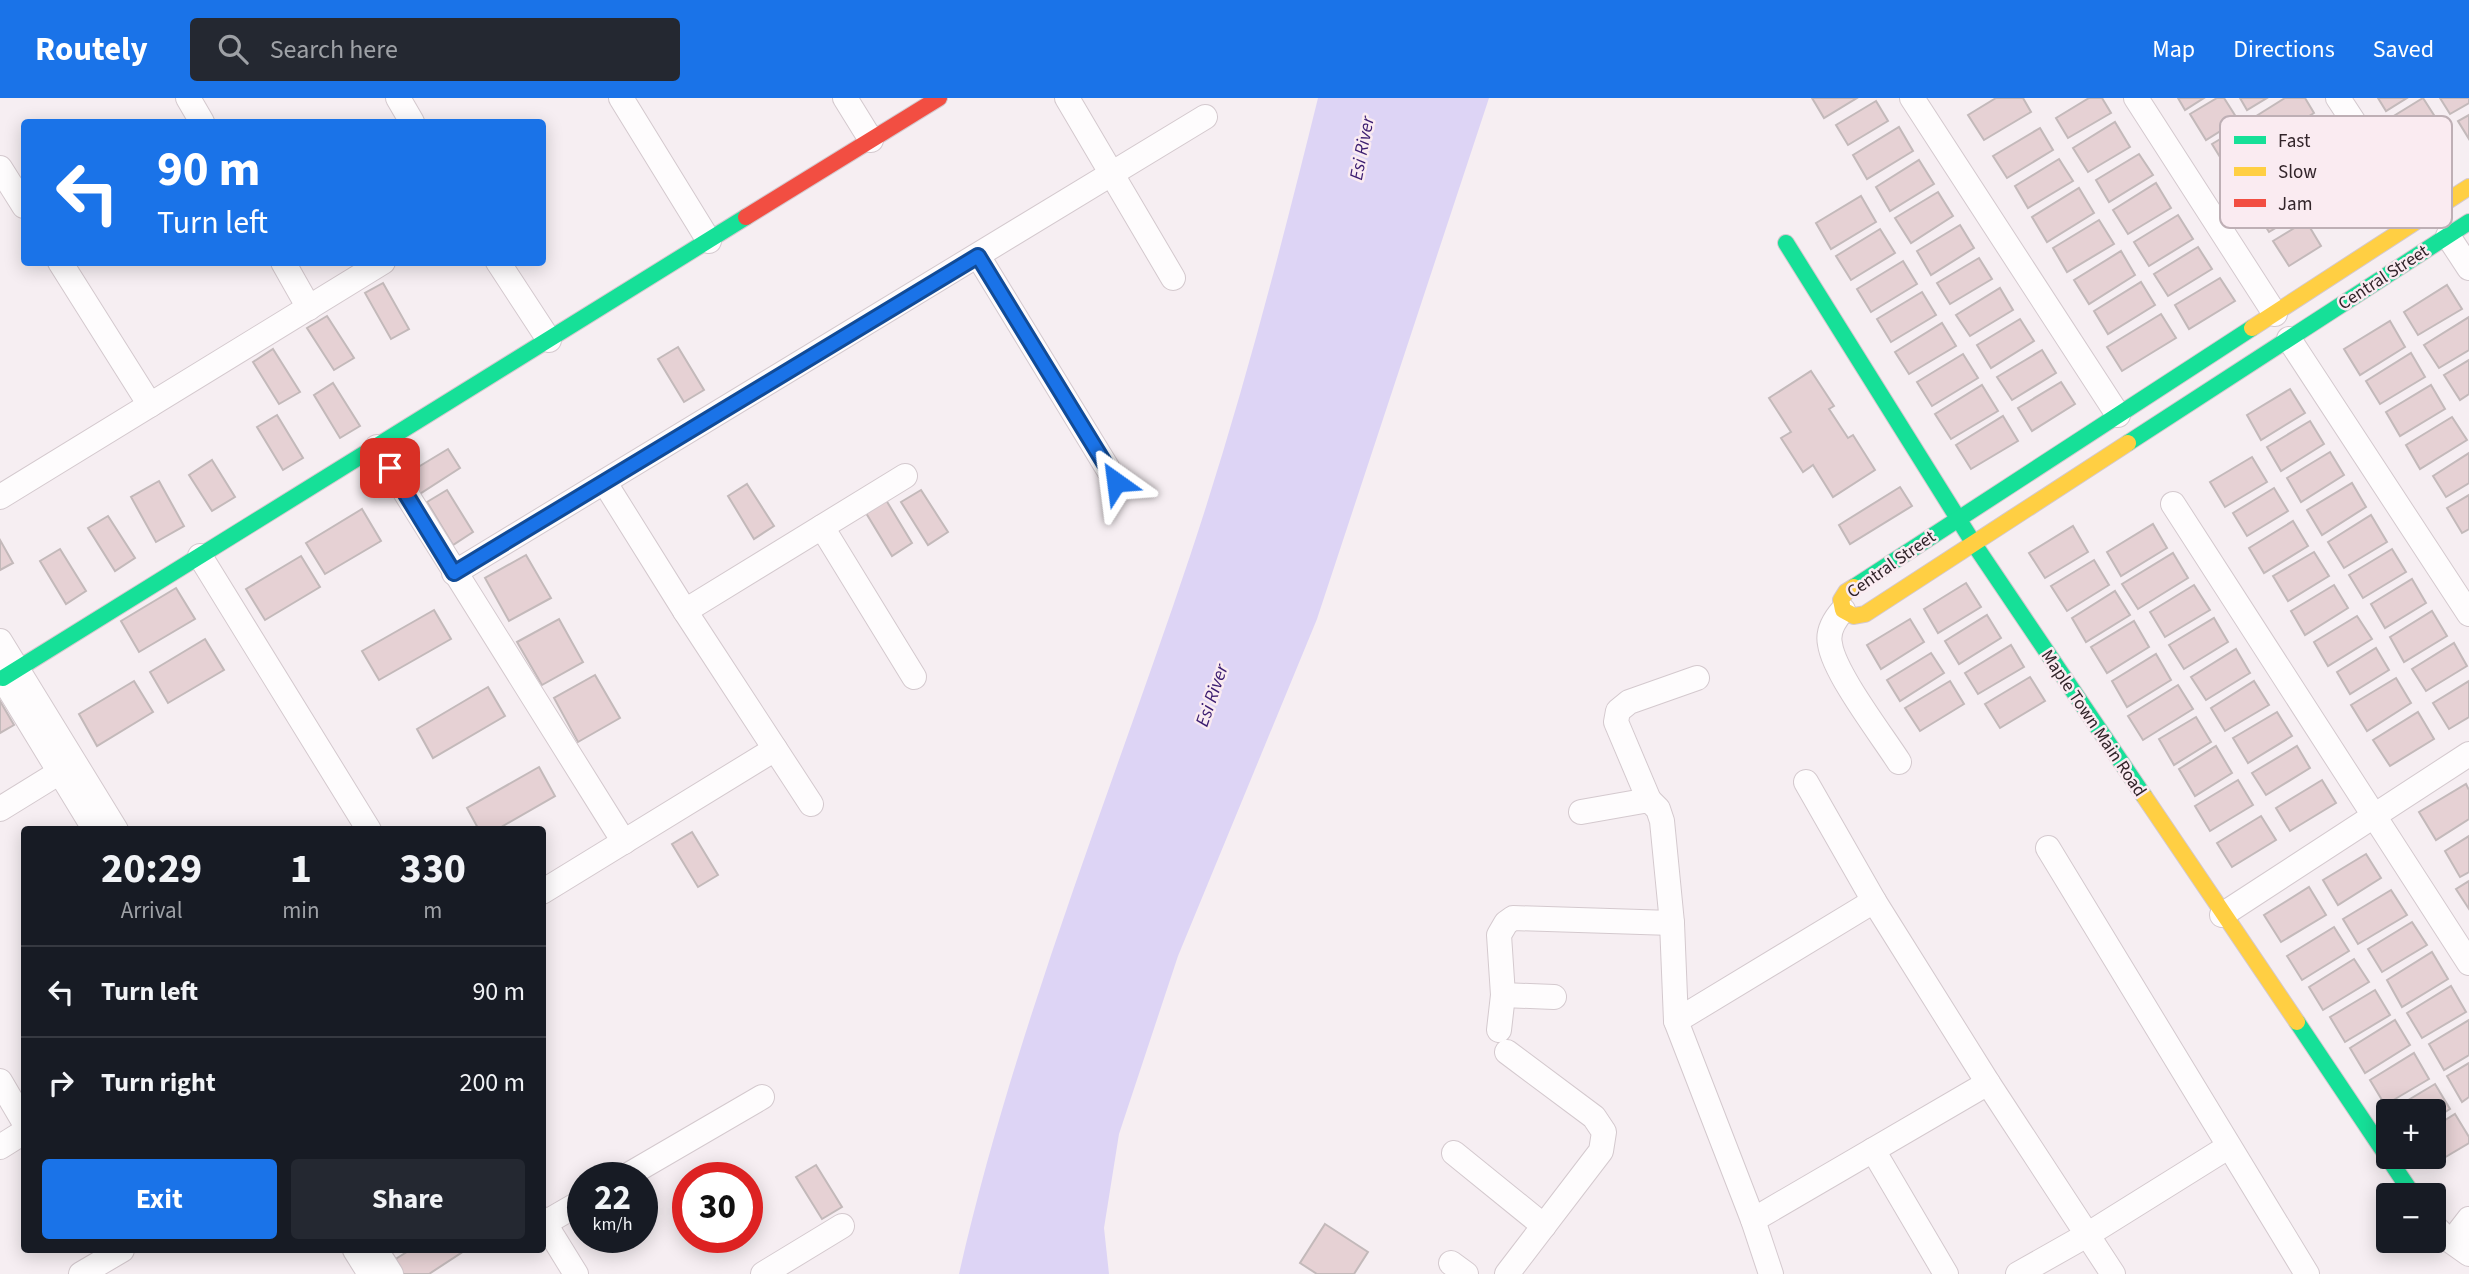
<!DOCTYPE html>
<meta charset="utf-8">
<style>
body{margin:0;font-family:"Source Sans 3",sans-serif;background:#242831;color:#f1f3f6;height:100vh;display:flex;flex-direction:column;font-size:26px;white-space:nowrap}
*{box-sizing:border-box;margin:0}
p{font-size:23px;color:#9ea1a6}
.icon{flex:none;width:38px;height:38px;fill:none;stroke:currentColor;stroke-width:2;stroke-linecap:round;stroke-linejoin:round}
.map{position:relative;flex:1;overflow:hidden}
.sheet{position:absolute;left:21px;top:728px;width:525px;height:427px;display:flex;flex-direction:column;background:#171b24;border-radius:7px;box-shadow:0 4px 18px #0003}
.sheet>*{flex:none}
.hud{position:absolute;left:21px;top:21px;width:525px;height:147px;border-radius:7px;box-shadow:0 4px 18px #0003;background:#1a73e8;color:#fff;overflow:hidden}
.tools{position:absolute;left:2376px;top:1001px;display:grid;gap:14px}
.tools a{display:grid;place-items:center;width:70px;height:70px;border-radius:7px;background:#171b24;box-shadow:0 4px 18px #0003;font-size:35px}
.speed{position:absolute;left:567px;top:1064px;display:flex;gap:14px;font-size:35px;font-weight:700;text-align:center}
.speed>*{display:grid;place-content:center;width:91px;height:91px;border-radius:50%;background:#171b24;box-shadow:0 4px 18px #0003;line-height:1}
.speed small{font-size:18px;font-weight:400}
.speed .limit{border:10px solid #d22;background:#fff;color:#111}
.pin{position:absolute;display:grid;place-items:center;width:60px;height:60px;color:#fff;margin:-30px;border-radius:14px;box-shadow:0 4px 10px #0006}
.me{position:absolute;width:77px;margin:-38px;rotate:329deg;stroke-linejoin:round;filter:drop-shadow(0 0 5px #0008)}
.turn{display:flex;align-items:center;gap:24px;height:147px;padding:0 21px;font-size:32px}
.turn .icon{width:91px;height:91px;stroke-width:2.5}
.turn b{display:block;font-size:49px;line-height:60px}
.eta{display:flex;justify-content:space-evenly;align-items:center;height:119px;text-align:center}
.eta b{font-size:42px;font-weight:700;line-height:49px}
.action{display:flex;gap:14px;margin-top:auto;padding:14px 21px}
.action a{flex:1;height:80px;border-radius:7px;background:#1a73e8;color:#fff;font-size:28px;font-weight:700;line-height:80px;text-align:center}
.action a+a{background:#242831;color:#f1f3f6}
ul{padding:0;list-style:none}
li{display:flex;align-items:center;gap:21px;height:91px;padding:0 21px;border-top:2px solid #363941}
li div{flex:1}
li b{display:block;font-size:26px}
li em{font-style:normal}
header{display:flex;align-items:center;gap:42px;box-sizing:border-box;height:98px;padding:0 35px;background:#1a73e8;color:#fff}
header strong{font-size:33px}
nav{display:flex;gap:38px;margin-inline-start:auto;font-size:24px}
.search{width:490px;height:63px;background:#242831;display:flex;align-items:center;gap:18px;box-sizing:border-box;padding:0 24px;border-radius:7px;color:#9ea1a6;font-size:26px}
.map>svg:first-child{display:block}
.water{fill:#ddd4f5}
.building{fill:#e6d1d4;stroke:#c3b9ba;stroke-width:2}
.lines{fill:none;stroke-linecap:round;stroke-linejoin:round}
.street-casing{stroke:#d4c9ce;stroke-width:26}
.fast-casing{stroke:#d4c9ce;stroke-width:18}
.slow-casing{stroke:#d4c9ce;stroke-width:18}
.jam-casing{stroke:#d4c9ce;stroke-width:18}
.street{stroke:#fefcfd;stroke-width:24}
.fast{stroke:#16e098;stroke-width:16}
.slow{stroke:#ffcf43;stroke-width:16}
.jam{stroke:#f24e42;stroke-width:16}
.route-casing{stroke:#114b97;stroke-width:18}
.route{stroke:#1a73e8;stroke-width:12}
.labels{text-anchor:middle;stroke-width:5;stroke-linejoin:round;paint-order:stroke}
.street-label{font-size:18px;fill:#32242a;stroke:#faebf1}
.water-label{font-size:19px;font-style:italic;fill:#3b1c6f;stroke:#faebf1}
.key{fill:#faebf1;stroke:#beafb5;stroke-width:2}
.key-label{font-size:19px;fill:#32242a}
</style>
<header>
<strong>Routely</strong>
<div class="search"><svg class="icon" aria-label="search" viewBox="0 0 24 24"><circle cx="10" cy="10" r="6"/><path d="M15 15l6 6"/></svg>Search here</div>
<nav><a>Map</a><a>Directions</a><a>Saved</a></nav>
</header>
<div class="map">
<svg width="2469" height="1176" viewBox="0 0 2469 1176">
<rect width="100%" height="100%" fill="#f6eef2"/>
<path class="water" d="M1318,0H1489L1317,521L1178,858L1119,1036L1104,1130L1109,1176H959C1015,930 1110,697 1190,458C1240,308 1280,154 1318,0Z"/>
<g class="building">
<polygon points="1812,0 1857,0 1824,20"/>
<polygon points="1996,0 2023,0 2031,14 1984,42 1968,17"/>
<polygon points="2089,0 2102,0 2111,15 2068,40 2056,20"/>
<polygon points="2178,0 2204,0 2185,12"/>
<polygon points="2217,0 2224,0 2238,22 2206,42 2190,16"/>
<polygon points="2240,0 2267,0 2247,12"/>
<polygon points="2285,0 2305,0 2314,15 2267,44 2253,20"/>
<polygon points="2378,0 2407,0 2386,13"/>
<polygon points="2423,0 2439,25 2408,44 2392,19"/>
<polygon points="2440,0 2469,0 2469,5 2450,16"/>
<polygon points="1876,3 1888,23 1848,47 1836,27"/>
<polygon points="2469,17 2469,41 2458,23"/>
<polygon points="2115,24 2130,49 2088,74 2073,50"/>
<polygon points="2242,28 2258,54 2228,72 2212,46"/>
<polygon points="1899,29 1913,53 1867,81 1853,57"/>
<polygon points="2040,30 2053,52 2007,80 1993,58"/>
<polygon points="2139,56 2153,77 2109,104 2096,82"/>
<polygon points="2059,61 2073,83 2028,110 2015,88"/>
<polygon points="1919,62 1934,86 1890,113 1876,89"/>
<polygon points="2156,85 2171,110 2128,136 2113,112"/>
<polygon points="2079,90 2094,115 2047,144 2032,119"/>
<polygon points="2282,93 2297,117 2269,134 2254,110"/>
<polygon points="1938,94 1953,118 1911,145 1895,120"/>
<polygon points="1861,98 1876,124 1831,151 1816,125"/>
<polygon points="2178,117 2193,141 2149,168 2134,144"/>
<polygon points="2099,122 2114,146 2067,174 2053,150"/>
<polygon points="2306,123 2321,148 2289,168 2273,143"/>
<polygon points="1960,127 1974,150 1931,177 1917,153"/>
<polygon points="1880,131 1895,155 1851,182 1836,158"/>
<polygon points="2198,149 2212,171 2168,198 2154,176"/>
<polygon points="2121,153 2135,177 2089,206 2074,182"/>
<polygon points="1979,160 1992,181 1950,206 1937,185"/>
<polygon points="1903,163 1917,186 1871,214 1857,191"/>
<polygon points="2220,180 2235,203 2189,231 2175,207"/>
<polygon points="2141,184 2155,207 2108,236 2094,213"/>
<polygon points="383,185 409,231 391,241 365,195"/>
<polygon points="2447,187 2462,211 2418,237 2404,214"/>
<polygon points="2000,190 2013,212 1970,238 1956,217"/>
<polygon points="1922,194 1936,217 1891,244 1877,221"/>
<polygon points="2161,216 2176,240 2122,273 2107,249"/>
<polygon points="327,218 354,260 334,272 307,230"/>
<polygon points="2469,219 2469,252 2439,270 2424,247"/>
<polygon points="2020,221 2034,243 1991,270 1977,247"/>
<polygon points="2390,223 2405,249 2360,277 2344,251"/>
<polygon points="1942,225 1956,248 1909,276 1895,254"/>
<polygon points="678,249 704,292 684,304 658,261"/>
<polygon points="273,251 300,294 279,306 253,264"/>
<polygon points="2042,252 2056,275 2012,302 1997,279"/>
<polygon points="2411,255 2425,279 2380,306 2366,283"/>
<polygon points="1963,256 1978,280 1932,308 1917,284"/>
<polygon points="2469,262 2469,296 2460,302 2444,277"/>
<polygon points="1811,273 1834,308 1829,311 1848,340 1853,337 1875,372 1833,399 1813,367 1803,374 1781,340 1791,334 1769,300"/>
<polygon points="2061,284 2075,306 2032,333 2018,310"/>
<polygon points="333,285 360,328 340,340 314,297"/>
<polygon points="1982,287 1998,313 1951,341 1935,316"/>
<polygon points="2431,287 2445,311 2400,338 2386,314"/>
<polygon points="2290,291 2305,315 2261,342 2247,317"/>
<polygon points="277,317 303,360 283,372 257,329"/>
<polygon points="2003,318 2018,343 1971,371 1956,347"/>
<polygon points="2452,319 2467,342 2420,371 2406,347"/>
<polygon points="2310,323 2324,346 2281,373 2267,349"/>
<polygon points="448,351 460,370 418,397 405,377"/>
<polygon points="2330,354 2344,377 2301,404 2287,380"/>
<polygon points="2469,355 2469,385 2446,399 2433,378"/>
<polygon points="2252,359 2267,384 2225,409 2210,384"/>
<polygon points="212,362 235,399 212,413 189,377"/>
<polygon points="159,383 184,428 156,444 131,399"/>
<polygon points="2352,385 2366,409 2322,437 2307,412"/>
<polygon points="747,386 774,428 754,441 728,398"/>
<polygon points="1900,389 1912,408 1850,446 1839,427"/>
<polygon points="2274,390 2288,413 2247,438 2233,415"/>
<polygon points="447,392 473,434 453,447 427,404"/>
<polygon points="921,392 948,434 928,447 901,404"/>
<polygon points="2469,397 2469,431 2462,435 2447,410"/>
<polygon points="886,402 912,445 892,458 866,415"/>
<polygon points="362,411 381,443 325,476 306,445"/>
<polygon points="2371,417 2387,444 2344,470 2328,444"/>
<polygon points="108,418 135,460 115,473 88,430"/>
<polygon points="2293,423 2308,448 2264,475 2249,450"/>
<polygon points="2153,426 2167,450 2121,478 2107,454"/>
<polygon points="2073,428 2088,454 2045,480 2029,455"/>
<polygon points="0,442 13,465 0,472"/>
<polygon points="60,451 86,493 66,506 40,463"/>
<polygon points="2392,451 2406,474 2363,500 2349,477"/>
<polygon points="2314,454 2329,478 2288,503 2273,478"/>
<polygon points="2173,455 2188,480 2138,511 2122,486"/>
<polygon points="526,457 551,500 509,523 485,480"/>
<polygon points="301,458 320,489 265,522 246,491"/>
<polygon points="2094,462 2109,487 2067,513 2051,488"/>
<polygon points="2412,481 2426,505 2385,530 2371,506"/>
<polygon points="1966,485 1981,509 1938,535 1924,511"/>
<polygon points="2194,487 2210,512 2165,539 2150,514"/>
<polygon points="2334,487 2348,510 2305,537 2291,513"/>
<polygon points="176,490 195,521 139,554 121,523"/>
<polygon points="2115,493 2130,517 2086,544 2072,520"/>
<polygon points="434,512 451,541 379,582 362,553"/>
<polygon points="2432,513 2447,538 2404,564 2390,539"/>
<polygon points="1987,517 2001,540 1959,566 1945,543"/>
<polygon points="2357,518 2372,541 2328,568 2314,544"/>
<polygon points="2214,520 2228,544 2184,571 2169,547"/>
<polygon points="559,521 583,564 542,587 517,544"/>
<polygon points="1910,521 1924,544 1881,571 1867,547"/>
<polygon points="2134,523 2149,549 2107,575 2091,549"/>
<polygon points="205,541 224,572 168,605 150,574"/>
<polygon points="2454,545 2467,568 2426,593 2412,571"/>
<polygon points="2011,547 2024,569 1978,596 1965,575"/>
<polygon points="2376,550 2389,572 2350,596 2337,574"/>
<polygon points="2236,551 2250,575 2206,602 2191,579"/>
<polygon points="1931,555 1944,575 1900,603 1887,582"/>
<polygon points="2156,556 2171,582 2127,609 2112,583"/>
<polygon points="595,577 620,620 578,644 554,600"/>
<polygon points="2030,579 2045,603 2000,630 1985,606"/>
<polygon points="2396,580 2411,605 2367,633 2351,607"/>
<polygon points="134,583 153,614 97,648 79,616"/>
<polygon points="1950,583 1964,606 1920,633 1905,610"/>
<polygon points="2254,583 2269,607 2225,633 2211,610"/>
<polygon points="2469,583 2469,619 2449,631 2433,605"/>
<polygon points="2178,587 2193,611 2143,642 2128,618"/>
<polygon points="488,589 505,618 433,660 417,631"/>
<polygon points="0,603 14,627 0,635"/>
<polygon points="2277,614 2292,638 2248,665 2233,640"/>
<polygon points="2418,614 2434,641 2390,668 2373,642"/>
<polygon points="2196,619 2211,644 2174,667 2159,641"/>
<polygon points="2216,648 2232,675 2195,698 2179,671"/>
<polygon points="2297,648 2310,670 2266,697 2252,675"/>
<polygon points="539,669 555,698 496,732 479,732 467,710"/>
<polygon points="2238,682 2253,707 2210,733 2195,708"/>
<polygon points="2322,682 2336,705 2290,733 2276,710"/>
<polygon points="2466,686 2469,692 2469,721 2436,742 2419,714"/>
<polygon points="2261,718 2276,742 2232,769 2217,745"/>
<polygon points="692,734 718,777 698,789 672,746"/>
<polygon points="2469,738 2469,774 2460,779 2445,753"/>
<polygon points="2366,756 2381,780 2338,807 2323,782"/>
<polygon points="2469,783 2469,811 2456,791"/>
<polygon points="2309,789 2326,817 2281,844 2264,817"/>
<polygon points="2391,792 2407,817 2358,846 2343,821"/>
<polygon points="2412,824 2427,847 2382,874 2368,851"/>
<polygon points="2334,829 2349,853 2302,882 2287,858"/>
<polygon points="2432,854 2448,881 2402,909 2387,882"/>
<polygon points="2354,861 2369,884 2323,912 2309,889"/>
<polygon points="2451,888 2466,914 2422,940 2407,915"/>
<polygon points="2375,892 2390,917 2345,944 2330,919"/>
<polygon points="2395,922 2410,947 2365,975 2350,950"/>
<polygon points="2469,922 2469,957 2444,972 2429,946"/>
<polygon points="2414,955 2429,981 2385,1007 2370,982"/>
<polygon points="2469,965 2469,999 2462,1004 2447,978"/>
<polygon points="2435,986 2450,1011 2434,1021 2434,1013 2390,1013"/>
<polygon points="2455,1016 2469,1039 2469,1045 2427,1070 2420,1059 2434,1059 2434,1029"/>
<polygon points="816,1067 842,1109 822,1121 796,1079"/>
<polygon points="1325,1126 1368,1154 1354,1176 1317,1176 1300,1165"/>
<polygon points="410,1152 463,1152 464,1153 429,1176 403,1176 394,1162"/>
</g>
<g class="lines">
<defs>
<g id="street">
<polyline points="188,0 202,24"/>
<polyline points="398,0 412,24"/>
<polyline points="621,0 709,143"/>
<polyline points="845,0 871,42"/>
<polyline points="1067,0 1173,180"/>
<polyline points="1912,0 2118,317"/>
<polyline points="2136,0 2275,216"/>
<polyline points="2338,0 2376,58"/>
<polyline points="0,70 24,108"/>
<polyline points="2448,138 2469,170"/>
<polyline points="978,158 1116,384"/>
<polyline points="60,164 150,307"/>
<polyline points="283,164 309,210"/>
<polyline points="498,164 549,242"/>
<polyline points="2289,241 2469,516"/>
<polyline points="377,349 624,744"/>
<polyline points="605,385 685,513 811,706"/>
<polyline points="0,399 383,164"/>
<polyline points="2173,406 2469,865"/>
<polyline points="822,429 914,579"/>
<polyline points="200,458 369,732"/>
<polyline points="454,475 1205,19"/>
<path d="M1843,512C1835,521 1827,533 1830,546C1834,575 1881,636 1899,664"/>
<polyline points="685,513 905,378"/>
<polyline points="0,543 116,732"/>
<polyline points="0,576 95,732"/>
<polyline points="1806,684 1874,803"/>
<polyline points="1649,702 1616,624 1618,613 1629,604 1697,580"/>
<polyline points="0,711 60,674"/>
<polyline points="1581,714 1649,702 1658,711 1662,723 1672,825 1676,923"/>
<polyline points="2048,750 2307,1176"/>
<polyline points="542,794 775,651"/>
<polyline points="2222,817 2469,656"/>
<polyline points="1503,897 1554,899"/>
<polyline points="1499,932 1503,897 1499,837 1506,825 1513,820 1672,825"/>
<polyline points="0,983 24,1024"/>
<polyline points="0,1049 24,1034"/>
<polyline points="1873,1052 1946,1176"/>
<polyline points="1454,1055 1544,1128"/>
<polyline points="623,1080 762,999"/>
<polyline points="542,1121 576,1176"/>
<polyline points="1753,1122 1988,985"/>
<polyline points="545,1125 583,1103"/>
<polyline points="2434,1128 2445,1139 2469,1156"/>
<polyline points="2452,1143 2469,1121"/>
<polyline points="355,1152 370,1176"/>
<polyline points="376,1152 391,1176"/>
<polyline points="1451,1165 1466,1176"/>
<polyline points="81,1176 122,1152"/>
<polyline points="763,1176 842,1128"/>
<polyline points="1507,1176 1601,1053 1604,1034 1594,1019 1507,954"/>
<polyline points="1771,1176 1753,1122 1676,923 1874,803 1988,985 2113,1176"/>
<polyline points="2018,1176 2087,1137 2228,1049"/>
</g>
<g id="fast">
<polyline points="1786,145 1974,446 2144,698"/>
<polyline points="2128,345 2469,124"/>
<polyline points="1854,489 2252,230"/>
<polyline points="3,580 746,119"/>
<polyline points="2297,924 2413,1097"/>
</g>
<g id="slow">
<polyline points="2252,230 2469,89"/>
<polyline points="1854,489 1846,494 1841,502 1843,512 1854,518 1865,516 2128,345"/>
<polyline points="2144,698 2297,924"/>
</g>
<polyline id="jam" points="746,119 939,0"/>
</defs>
<use href="#street" class="street-casing"/>
<use href="#fast" class="fast-casing"/>
<use href="#slow" class="slow-casing"/>
<use href="#jam" class="jam-casing"/>
<use href="#street" class="street"/>
<use href="#fast" class="fast"/>
<use href="#slow" class="slow"/>
<use href="#jam" class="jam"/>
</g>
<g class="lines">
<defs>
<polyline id="route" points="390,370 454,475 978,158 1116,384"/>
</defs>
<use href="#route" class="route-casing"/>
<use href="#route" class="route"/>
</g>
<g class="labels">
<g class="street-label">
<text transform="translate(2383 179) rotate(-33)" y="6">Central Street</text>
<text transform="translate(1891 466) rotate(-35)" y="6">Central Street</text>
<text transform="translate(2094 625) rotate(56)" y="6">Maple Town Main Road</text>
</g>
<g class="water-label">
<text transform="translate(1361 50) rotate(-79)" y="7">Esi River</text>
<text transform="translate(1211 597) rotate(-71)" y="7">Esi River</text>
</g>
</g>
<rect x="2220" y="18" width="232" height="112" rx="10" class="key"/>
<rect x="2234" y="38" width="32" height="8" fill="#16e098"/>
<rect x="2234" y="69" width="32" height="9" fill="#ffcf43"/>
<rect x="2234" y="101" width="32" height="8" fill="#f24e42"/>
<g class="key-label">
<text x="2278" y="49">Fast</text>
<text x="2278" y="80">Slow</text>
<text x="2278" y="112">Jam</text>
</g>
</svg>
<div class="tools">
<a>+</a>
<a>−</a>
</div>
<div class="speed"><div>22<small>km/h</small></div><div class="limit">30</div></div>
<div class="pin" style="left:390px;top:370px;background:#d93025"><svg class="icon" aria-label="arrive" viewBox="0 0 24 24"><path d="M6 21V4h12l-3 4 3 4H6"/></svg></div>
<svg class="me" style="left:1116px;top:384px" viewBox="-20 -20 40 40"><path d="M0-17L14 15 0 8-14 15z" fill="#1a73e8" stroke="#fff" stroke-width="4"/></svg>
<div class="hud">
<div class="turn"><svg class="icon" aria-label="left" viewBox="0 0 24 24"><path d="M17 20v-9H6M10 6l-5 5 5 5"/></svg><div><b>90 m</b>Turn left</div></div>
</div>
<section class="sheet">
<div class="eta">
<div><b>20:29</b><p>Arrival</p></div>
<div><b>1</b><p>min</p></div>
<div><b>330</b><p>m</p></div>
</div>
<ul>
<li><svg class="icon" aria-label="left" viewBox="0 0 24 24"><path d="M17 20v-9H6M10 6l-5 5 5 5"/></svg><div><b>Turn left</b></div><em>90 m</em></li>
<li><svg class="icon" aria-label="right" viewBox="0 0 24 24"><path d="M7 20v-9h11M14 6l5 5-5 5"/></svg><div><b>Turn right</b></div><em>200 m</em></li>
</ul>
<div class="action"><a>Exit</a><a>Share</a></div>
</section>
</div>
